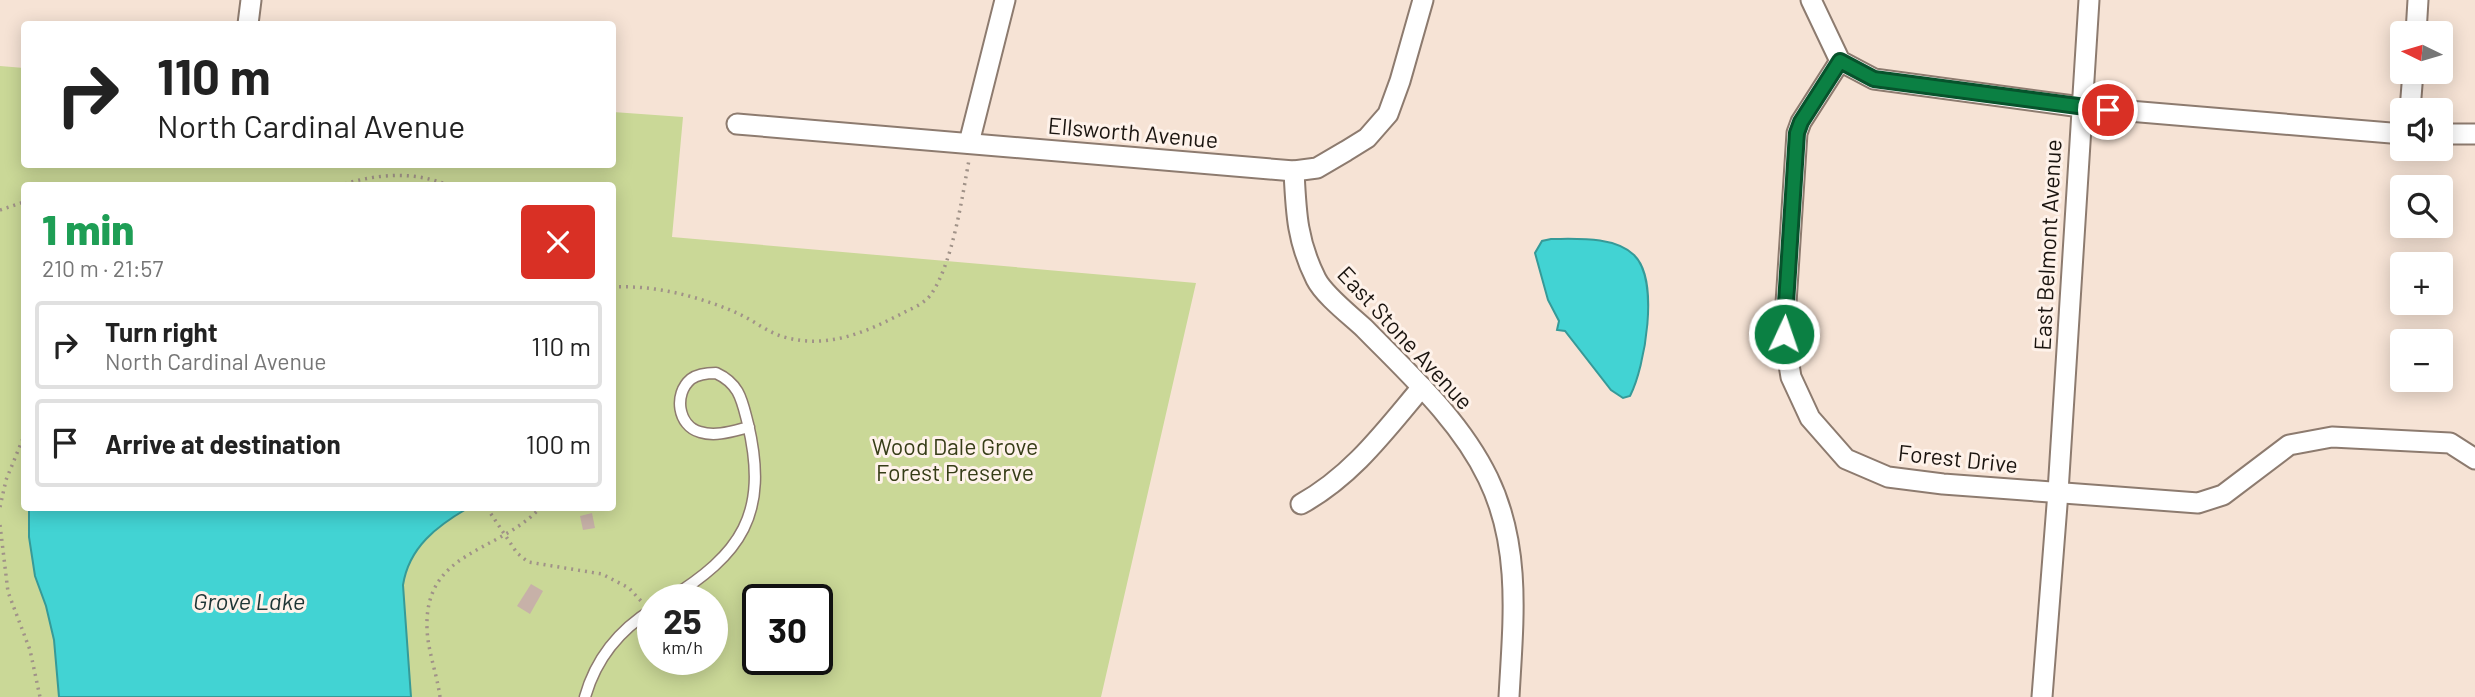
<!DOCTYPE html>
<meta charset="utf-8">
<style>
body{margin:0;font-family:Barlow,sans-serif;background:#f2f2f2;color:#222;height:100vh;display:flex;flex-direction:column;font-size:26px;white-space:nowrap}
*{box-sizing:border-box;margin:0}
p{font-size:23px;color:#767676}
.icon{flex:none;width:38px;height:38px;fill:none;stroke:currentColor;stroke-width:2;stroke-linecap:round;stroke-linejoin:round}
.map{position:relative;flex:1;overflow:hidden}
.panel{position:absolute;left:21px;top:182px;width:595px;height:329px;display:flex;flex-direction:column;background:#fff;border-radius:7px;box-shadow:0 4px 18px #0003}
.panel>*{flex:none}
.guide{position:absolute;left:21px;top:21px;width:595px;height:147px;border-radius:7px;box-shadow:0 4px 18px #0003;background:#fff;color:#222;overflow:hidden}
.needle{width:46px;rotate:275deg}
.controls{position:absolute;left:2390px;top:21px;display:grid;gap:14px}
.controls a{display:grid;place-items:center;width:63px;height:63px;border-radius:7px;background:#fff;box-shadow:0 4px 18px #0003;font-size:35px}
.speed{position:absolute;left:637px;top:584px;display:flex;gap:14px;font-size:35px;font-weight:700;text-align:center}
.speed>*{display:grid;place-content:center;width:91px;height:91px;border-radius:50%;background:#fff;box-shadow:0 4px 18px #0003;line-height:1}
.speed small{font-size:18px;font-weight:400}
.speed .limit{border:4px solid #111;border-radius:10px;background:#fff;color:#111}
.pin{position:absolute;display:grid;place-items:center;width:60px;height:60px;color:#fff;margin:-30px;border:4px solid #fff;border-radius:50%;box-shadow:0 2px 7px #0007}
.me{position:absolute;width:77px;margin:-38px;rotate:3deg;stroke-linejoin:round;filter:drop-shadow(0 0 5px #0008)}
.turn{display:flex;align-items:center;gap:24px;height:147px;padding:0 21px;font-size:32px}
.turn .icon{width:91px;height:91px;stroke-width:2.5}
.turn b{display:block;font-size:49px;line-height:60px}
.round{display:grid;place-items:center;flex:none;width:74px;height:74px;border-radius:7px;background:#f2f2f2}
.overview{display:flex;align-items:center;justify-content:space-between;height:119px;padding:0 21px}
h1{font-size:42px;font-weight:800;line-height:52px;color:#1e9e55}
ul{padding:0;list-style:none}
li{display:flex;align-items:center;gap:21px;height:88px;margin:0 14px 10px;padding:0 7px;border:4px solid #e0e0e0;border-radius:7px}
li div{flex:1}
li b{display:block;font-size:26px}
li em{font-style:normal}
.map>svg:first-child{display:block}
.green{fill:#cad897;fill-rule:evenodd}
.water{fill:#42d3d3;stroke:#369a98;stroke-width:2}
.building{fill:#c7b1a8}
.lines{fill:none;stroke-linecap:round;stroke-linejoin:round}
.lane-casing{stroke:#8d7b6f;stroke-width:13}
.street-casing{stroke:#8d7b6f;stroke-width:23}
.path{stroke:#a09288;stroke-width:3.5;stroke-dasharray:2 5;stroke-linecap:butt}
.lane{stroke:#fff;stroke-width:10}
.street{stroke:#fff;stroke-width:19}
.route-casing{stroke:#07532c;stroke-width:18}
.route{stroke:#0b8043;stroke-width:12}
.labels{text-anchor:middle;stroke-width:6;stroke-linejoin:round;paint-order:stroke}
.street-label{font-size:23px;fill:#1a140f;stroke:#fef2ea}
.park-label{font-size:23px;fill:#363d17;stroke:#fef2ea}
.water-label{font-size:24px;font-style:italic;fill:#1d3535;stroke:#fef2ea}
</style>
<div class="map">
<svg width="2475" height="697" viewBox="0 0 2475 697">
<rect width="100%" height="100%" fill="#f6e3d5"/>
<path class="green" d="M0,66L24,68V164H612L613,112L683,117L672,237L1196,283L1101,697H0ZM24,186H612V508H24ZM653,600H712V660H653ZM758,600H817V660H758Z"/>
<g class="water">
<path d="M1551,239C1577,239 1614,236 1634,255C1660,280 1645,367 1630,396L1623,398L1611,390L1565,331L1557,330L1559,321L1548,300L1535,253L1542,241Z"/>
<path d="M29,508H468C437,526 409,547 403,585L411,697H59L54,640L46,606L35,576L29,537Z"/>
</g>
<g class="building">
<polygon points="592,513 595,528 583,530 580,516"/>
<polygon points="531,584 543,591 530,614 517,606"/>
</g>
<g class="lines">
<defs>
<g id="lane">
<path d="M667,600C742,554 769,514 748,424C742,401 740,384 716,373C708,373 698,374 691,379C673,394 678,426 700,432C716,437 733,431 749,427"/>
<path d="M585,697C596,658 619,630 653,609"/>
</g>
<g id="street">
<polyline points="1811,0 1840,61 1874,79 2081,107 2403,134"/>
<polyline points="248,24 251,0"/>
<polyline points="2416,33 2418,0"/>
<polyline points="1840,61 1801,122 1797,133 1784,334 1791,377 1810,418 1846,459 1888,477 1943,484 2198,503 2223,495 2289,445 2332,437 2450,443 2475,459"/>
<polyline points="2410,110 2413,72"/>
<polyline points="737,124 1294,171 1317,168 1346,151 1367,138 1388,114 1400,81 1423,0"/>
<polyline points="2441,134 2475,134"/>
<polyline points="969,143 1005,0"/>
<path d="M1294,171C1296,213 1297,241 1316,279C1324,295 1350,315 1364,328C1409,374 1460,420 1488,478C1522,548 1513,622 1509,697"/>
<path d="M1301,504C1352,476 1385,431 1422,387"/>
<polyline points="2042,697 2058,492 2089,0"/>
</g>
</defs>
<use href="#lane" class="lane-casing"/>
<use href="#street" class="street-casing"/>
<g class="path">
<path d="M338,186C375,174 413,170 450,186"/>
<polyline points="0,210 24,202"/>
<path d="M612,287C655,285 698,296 737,313C753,320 767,332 784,337C827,349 864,333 901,314C912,308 925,304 932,293C953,261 962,198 969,160"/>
<polyline points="0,507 6,480 24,436"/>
<polyline points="487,508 517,553 528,562 602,574 629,588 641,601"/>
<polyline points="0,525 8,592 30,650 40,697"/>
<path d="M440,697C437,674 428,652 427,629C424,550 497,554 540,508"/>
</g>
<use href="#lane" class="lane"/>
<use href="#street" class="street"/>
</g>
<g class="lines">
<defs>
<polyline id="route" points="1784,334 1797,133 1801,122 1840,61 1874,79 2108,110"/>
</defs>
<use href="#route" class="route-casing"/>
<use href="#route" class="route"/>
</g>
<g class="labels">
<g class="street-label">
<text transform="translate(1133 133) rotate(5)" y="8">Ellsworth Avenue</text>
<text transform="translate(2048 245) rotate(-87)" y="8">East Belmont Avenue</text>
<text transform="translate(1405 338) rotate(47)" y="8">East Stone Avenue</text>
<text transform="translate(1958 459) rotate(6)" y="8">Forest Drive</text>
</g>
<g class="park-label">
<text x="955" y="455">Wood Dale Grove<tspan x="955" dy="26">Forest Preserve</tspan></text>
</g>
<g class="water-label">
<text x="249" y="610">Grove Lake</text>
</g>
</g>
</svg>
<div class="controls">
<a><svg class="needle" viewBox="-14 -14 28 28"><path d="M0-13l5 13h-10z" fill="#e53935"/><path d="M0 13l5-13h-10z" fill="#767676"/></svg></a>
<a><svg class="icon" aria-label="sound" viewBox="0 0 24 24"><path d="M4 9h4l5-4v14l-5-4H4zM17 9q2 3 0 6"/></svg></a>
<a><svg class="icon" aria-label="search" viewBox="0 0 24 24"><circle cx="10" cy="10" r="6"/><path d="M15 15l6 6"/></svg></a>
<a>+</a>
<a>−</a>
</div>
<div class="speed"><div>25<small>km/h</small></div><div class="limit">30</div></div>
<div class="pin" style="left:2108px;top:110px;background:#d93025"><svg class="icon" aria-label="arrive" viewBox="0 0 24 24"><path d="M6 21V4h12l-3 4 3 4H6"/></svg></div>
<svg class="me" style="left:1784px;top:334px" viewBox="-20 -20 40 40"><circle r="17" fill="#0b8043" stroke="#fff" stroke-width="3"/><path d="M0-11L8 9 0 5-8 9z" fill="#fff"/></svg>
<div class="guide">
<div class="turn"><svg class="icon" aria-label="right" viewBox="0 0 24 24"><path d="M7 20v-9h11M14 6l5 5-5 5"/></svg><div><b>110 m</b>North Cardinal Avenue</div></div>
</div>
<section class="panel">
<div class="overview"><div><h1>1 min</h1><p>210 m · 21:57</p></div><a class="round" style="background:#d93025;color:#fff"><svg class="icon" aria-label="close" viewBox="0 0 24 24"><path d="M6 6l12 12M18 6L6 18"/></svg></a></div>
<ul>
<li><svg class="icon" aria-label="right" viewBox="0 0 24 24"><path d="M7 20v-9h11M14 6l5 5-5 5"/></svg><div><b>Turn right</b><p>North Cardinal Avenue</p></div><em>110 m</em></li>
<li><svg class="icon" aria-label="arrive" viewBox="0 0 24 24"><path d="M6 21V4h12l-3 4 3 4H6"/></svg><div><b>Arrive at destination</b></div><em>100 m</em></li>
</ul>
</section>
</div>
